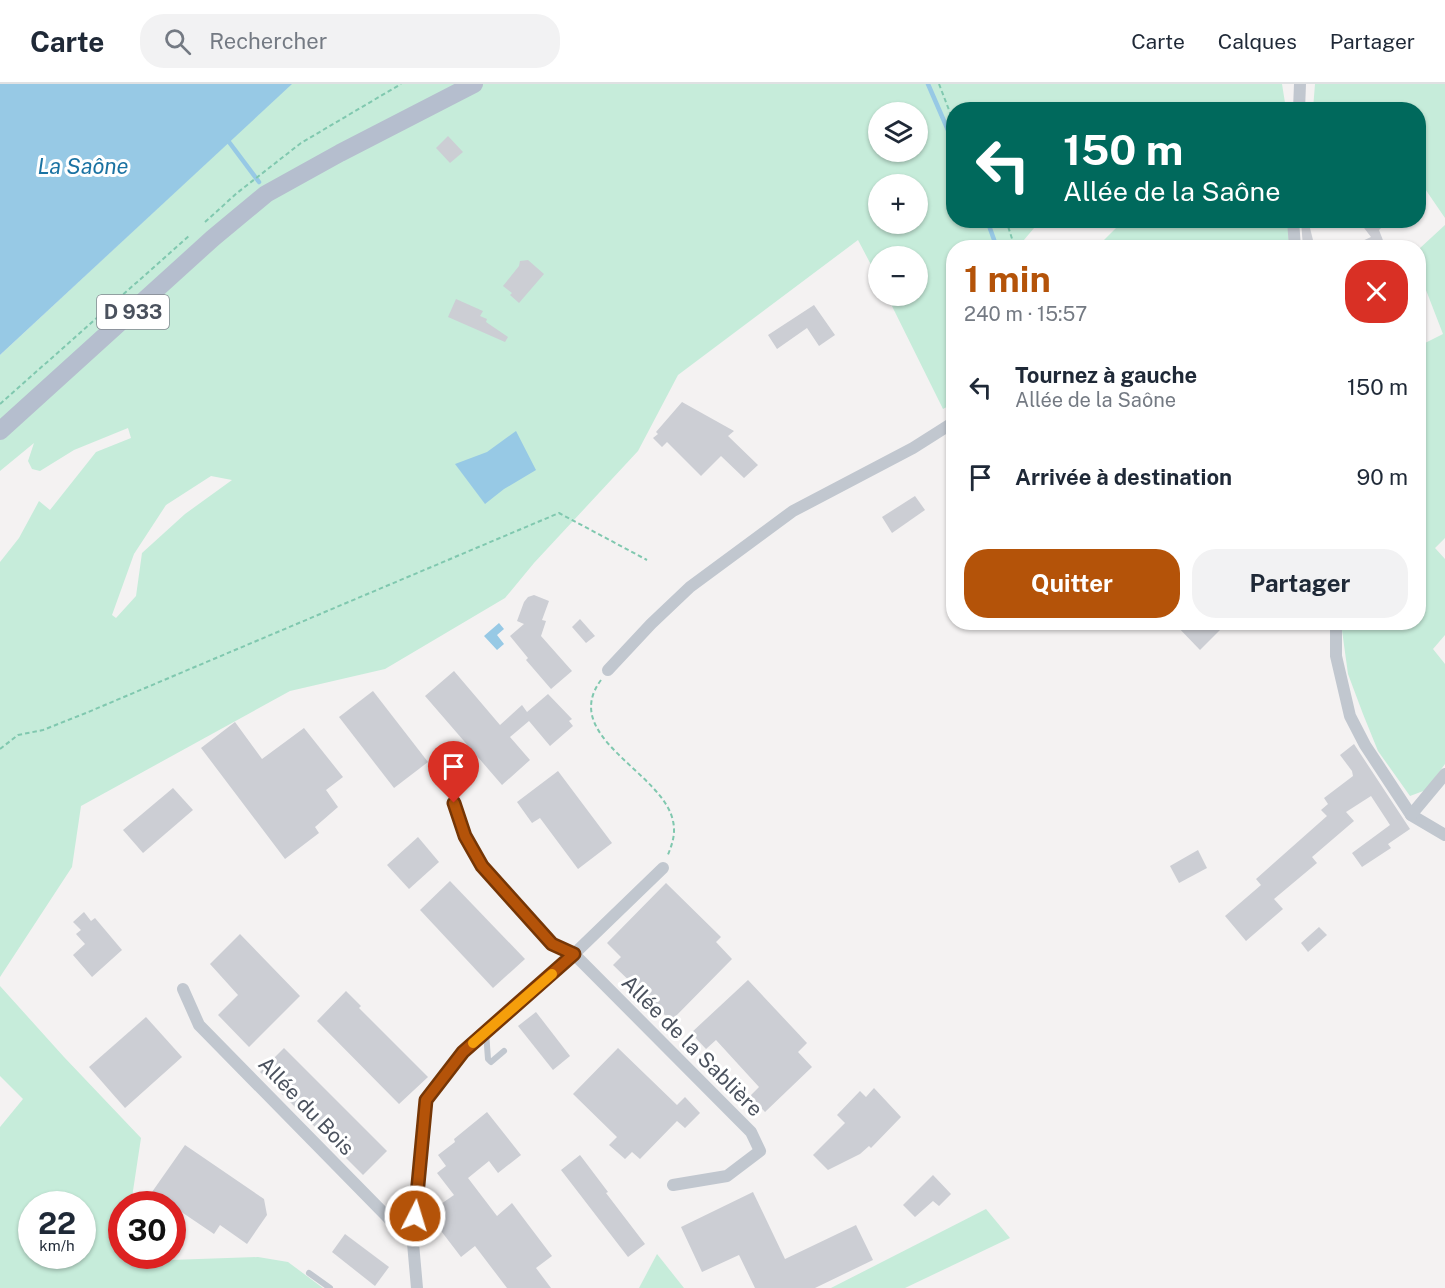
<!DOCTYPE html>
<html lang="fr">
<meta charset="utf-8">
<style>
body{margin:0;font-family:"Public Sans",sans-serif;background:#f2f2f3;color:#1f2937;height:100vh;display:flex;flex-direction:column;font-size:22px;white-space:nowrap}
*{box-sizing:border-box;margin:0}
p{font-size:20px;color:#747a83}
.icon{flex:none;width:33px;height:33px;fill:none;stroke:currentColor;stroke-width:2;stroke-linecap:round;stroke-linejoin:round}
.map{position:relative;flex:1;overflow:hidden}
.sheet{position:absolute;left:946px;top:156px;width:480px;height:390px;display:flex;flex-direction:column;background:#fff;border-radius:24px;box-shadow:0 2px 4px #0004}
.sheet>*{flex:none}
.banner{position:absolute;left:946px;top:18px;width:480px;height:126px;border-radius:24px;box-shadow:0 2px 4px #0004;background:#00695c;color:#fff;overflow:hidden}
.buttons{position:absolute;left:868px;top:18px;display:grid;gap:12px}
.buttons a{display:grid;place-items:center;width:60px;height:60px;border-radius:50%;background:#fff;box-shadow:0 2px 4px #0004;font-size:30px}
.speed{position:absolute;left:18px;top:1107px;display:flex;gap:12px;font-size:30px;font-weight:700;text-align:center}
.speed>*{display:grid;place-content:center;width:78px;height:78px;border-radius:50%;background:#fff;box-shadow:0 2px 4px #0004;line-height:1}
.speed small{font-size:15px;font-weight:400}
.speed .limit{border:9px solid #d22;background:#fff;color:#111}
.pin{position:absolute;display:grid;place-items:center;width:51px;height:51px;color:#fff;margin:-62px -26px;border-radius:50% 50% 50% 0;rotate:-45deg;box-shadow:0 0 6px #0007}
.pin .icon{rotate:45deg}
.me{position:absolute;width:66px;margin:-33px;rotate:5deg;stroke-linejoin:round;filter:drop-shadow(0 0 4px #0008)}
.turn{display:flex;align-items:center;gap:21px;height:126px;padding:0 18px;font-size:27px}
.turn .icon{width:78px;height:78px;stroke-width:2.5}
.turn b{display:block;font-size:42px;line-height:51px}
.round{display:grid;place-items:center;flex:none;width:63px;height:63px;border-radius:24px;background:#f2f2f3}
.overview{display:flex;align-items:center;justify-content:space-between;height:102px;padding:0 18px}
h1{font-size:36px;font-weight:700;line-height:45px;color:#b45309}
.primary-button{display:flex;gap:12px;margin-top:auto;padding:12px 18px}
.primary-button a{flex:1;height:69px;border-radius:24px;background:#b45309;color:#fff;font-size:24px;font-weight:700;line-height:69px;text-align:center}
.primary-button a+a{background:#f2f2f3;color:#1f2937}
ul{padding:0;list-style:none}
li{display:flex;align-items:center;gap:18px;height:90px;padding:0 18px}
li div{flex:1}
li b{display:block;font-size:22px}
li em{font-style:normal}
header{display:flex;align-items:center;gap:36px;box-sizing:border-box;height:84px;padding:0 30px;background:#fff;border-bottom:2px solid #e0e1e3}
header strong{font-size:28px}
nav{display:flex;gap:33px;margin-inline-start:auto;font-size:21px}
.search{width:420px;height:54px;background:#f2f2f3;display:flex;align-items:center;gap:15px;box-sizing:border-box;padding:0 21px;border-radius:24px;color:#747a83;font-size:22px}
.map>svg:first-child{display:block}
.green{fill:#c6ecda;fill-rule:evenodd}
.water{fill:#97c9e5}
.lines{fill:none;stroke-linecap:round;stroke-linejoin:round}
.stream{stroke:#97c9e5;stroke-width:4.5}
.building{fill:#ccced4}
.path{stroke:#80c8af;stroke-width:2;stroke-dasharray:4.5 3;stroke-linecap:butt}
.lane{stroke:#c1c7cf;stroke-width:6}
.street{stroke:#c1c7cf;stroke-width:12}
.primary{stroke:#b5bece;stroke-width:18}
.route-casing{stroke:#753606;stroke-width:15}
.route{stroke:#b45309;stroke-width:10}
.slow{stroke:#f59e0b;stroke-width:10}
.labels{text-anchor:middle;stroke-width:6;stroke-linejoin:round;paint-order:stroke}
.shield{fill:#fff;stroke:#81868e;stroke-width:1.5}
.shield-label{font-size:20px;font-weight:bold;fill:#4b525e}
.street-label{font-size:21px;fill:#4b525e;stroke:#fff}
.water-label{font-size:22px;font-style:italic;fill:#1a72a2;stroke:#fff}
</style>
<header>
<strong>Carte</strong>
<div class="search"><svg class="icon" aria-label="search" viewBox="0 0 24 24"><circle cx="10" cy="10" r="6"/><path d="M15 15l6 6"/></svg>Rechercher</div>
<nav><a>Carte</a><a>Calques</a><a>Partager</a></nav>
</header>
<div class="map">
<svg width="1445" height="1204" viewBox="0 0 1445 1204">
<rect width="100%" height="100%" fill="#f4f2f2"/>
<g class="green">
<path d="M291,0H1282L1286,25L954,26V136L1040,137L1018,163L954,164V319L943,325L887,212H918V172H879V196L858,156L678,291L638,367L534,479L505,514L385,585L290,607L81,722L72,783L0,893V478L19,454L39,417L50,426L96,368L131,354L128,344L74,366L40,387L32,385L28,377L34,359L0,387V271ZM879,28H918V68H879ZM879,100H918V140H879ZM211,392L232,396L185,430L142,469L136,512L116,534L112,531L134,470L166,421Z"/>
<polygon points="1315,0 1445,0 1445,134 1419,96 1419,26 1313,25"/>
<polygon points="1123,137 1288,137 1289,163 1096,164"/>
<polygon points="1445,141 1445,454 1435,464 1445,475 1445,551 1433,565 1445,580 1445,680 1426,706 1410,712 1378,667 1363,630 1348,590 1341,539 1419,538 1419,262 1443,250 1419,188 1419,165"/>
<path d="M0,902L64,973L141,1054L131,1120H122V1172H166L170,1176L258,1173L288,1178L323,1204H0V1043L23,1015L0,992ZM82,1120V1172H32V1120Z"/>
<polygon points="986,1125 1010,1154 905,1204 831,1204"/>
<polygon points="657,1170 684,1204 639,1204"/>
</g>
<g class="water">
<polygon points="0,0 292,0 0,271"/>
<polygon points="516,347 536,386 504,405 485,420 455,380 487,368"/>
<polygon points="499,539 504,545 497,551 504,560 497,566 484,552"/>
</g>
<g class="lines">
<g class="stream">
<polyline points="928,0 954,60"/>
<polyline points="229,58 259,98"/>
<polyline points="987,136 997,164"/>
</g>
</g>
<g class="building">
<polygon points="448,52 463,68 450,79 436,64"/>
<polygon points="1301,136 1308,136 1315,164 1303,164"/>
<polygon points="1358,136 1378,136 1382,143 1379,146 1386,164 1347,164 1371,153"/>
<polygon points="528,176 544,190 519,219 510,211 512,209 503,202 519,182 520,177"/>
<polygon points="456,215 483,227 480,232 487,235 486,238 508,253 505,258 448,233"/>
<polygon points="814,221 835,251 819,262 807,244 777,265 768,251"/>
<polygon points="682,318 734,347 728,352 758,381 744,394 721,372 701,392 667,358 662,363 653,354 658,350 656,348"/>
<polygon points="915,412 925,426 892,449 882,433"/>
<polygon points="534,511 549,517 542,536 546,537 541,552 572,587 551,605 526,576 528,574 510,552 524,540 517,537 524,518 528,513"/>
<polygon points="580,535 595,552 586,559 572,543"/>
<polygon points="1173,538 1228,538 1200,566"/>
<polygon points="454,587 500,641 522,621 527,628 548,610 572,635 569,637 573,642 550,662 529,637 510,653 530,676 502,701 425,612"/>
<polygon points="373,607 428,678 394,704 339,633"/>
<polygon points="235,638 262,675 304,644 343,693 326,706 338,723 315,743 319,749 285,775 201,664"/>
<polygon points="1354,660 1410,745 1388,760 1391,764 1362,783 1352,769 1390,741 1371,712 1346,728 1354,737 1312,773 1317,779 1274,815 1283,825 1246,857 1225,832 1261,801 1256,795 1327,732 1321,726 1328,720 1324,714 1353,692 1352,687 1340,671"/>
<polygon points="558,687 612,759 578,785 540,734 532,739 517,718"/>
<polygon points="173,704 193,726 143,769 123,746"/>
<polygon points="418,753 439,778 409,805 387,781"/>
<polygon points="1198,766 1207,784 1179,799 1170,782"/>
<polygon points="450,797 525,875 493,904 420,826"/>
<polygon points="666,799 721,853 716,858 732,875 671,937 613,881 621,873 607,859"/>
<polygon points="84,828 91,837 95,834 122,866 92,893 73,871 85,860 76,850 81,846 73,838"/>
<polygon points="1319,843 1327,851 1308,868 1301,859"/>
<polygon points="240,850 300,912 249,963 218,931 238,911 210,880"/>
<polygon points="748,896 807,959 798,968 812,983 765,1028 750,1012 759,1003 716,956 706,965 691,949"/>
<polygon points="346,907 361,922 359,924 428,993 399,1020 317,937"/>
<polygon points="536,928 570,972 553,986 518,942"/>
<polygon points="146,933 182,973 125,1024 89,983"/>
<polygon points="284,964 387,1067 363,1091 260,988"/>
<polygon points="618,964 677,1021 685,1013 700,1029 685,1044 677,1037 640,1075 632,1068 625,1075 609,1061 617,1053 573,1010"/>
<polygon points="874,1004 901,1033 871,1064 869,1062 860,1070 828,1086 813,1071 845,1039 837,1031 860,1007 866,1013"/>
<polygon points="487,1028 521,1071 498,1089 489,1077 468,1094 497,1132 512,1119 527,1139 552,1172 536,1184 551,1204 507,1204 475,1162 461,1173 435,1139 445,1131 438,1122 454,1111 437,1089 446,1082 438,1071 455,1058 454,1055"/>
<polygon points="185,1061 264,1115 267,1131 247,1160 220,1141 214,1150 152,1108"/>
<polygon points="580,1071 608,1108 606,1109 645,1160 628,1173 561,1086"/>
<polygon points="933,1091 951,1110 939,1122 933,1117 915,1133 903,1121"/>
<polygon points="753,1108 785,1175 856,1141 873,1176 815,1204 755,1204 739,1171 702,1188 681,1143"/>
<polygon points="345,1150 389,1183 375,1202 332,1168"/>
</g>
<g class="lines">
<g class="path">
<polyline points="939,0 954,39"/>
<polyline points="1006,136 1015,164"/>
<polyline points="205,138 237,109 301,59 401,0"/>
<polyline points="0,320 190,151"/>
<path d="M601,596C559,653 663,688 673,737C676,750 672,761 667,773"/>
<polyline points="0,665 18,651 43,646 86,629 559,429 647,476"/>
</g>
<g class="lane">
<polyline points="486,948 488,975 491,978 504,967"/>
<polyline points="309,1189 330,1204"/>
</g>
<g class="street">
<polyline points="1299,26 1300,0"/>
<polyline points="1293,136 1295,164"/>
<polyline points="1336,538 1336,572 1350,632 1365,661 1411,731 1445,751"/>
<polyline points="608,586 651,540 690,503 793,427 913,364 954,338"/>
<polyline points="455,719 465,752 482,782 552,860 574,870 751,1048 760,1067 727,1092 673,1101"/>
<polyline points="1411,731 1445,690"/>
<polyline points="183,905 199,941 413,1159"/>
<polyline points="417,1204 413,1159 426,1016 463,967 574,870 663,784"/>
</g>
<polyline class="primary" points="0,347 213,154 266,110 340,69 474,0"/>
</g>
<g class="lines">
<defs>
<polyline id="route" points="415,1132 426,1016 463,968 574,870 552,860 482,782 465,752 454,719"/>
</defs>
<use href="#route" class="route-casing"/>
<use href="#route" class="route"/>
<polyline class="slow" points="473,959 552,890"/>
</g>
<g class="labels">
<rect class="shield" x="97" y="211" width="72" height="34" rx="4.5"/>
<g class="shield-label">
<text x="133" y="235">D 933</text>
</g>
<g class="street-label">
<text transform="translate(692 962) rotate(45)" y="7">Allée de la Sablière</text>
<text transform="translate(306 1022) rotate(46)" y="7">Allée du Bois</text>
</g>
<g class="water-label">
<text x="83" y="90">La Saône</text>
</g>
</g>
</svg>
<div class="buttons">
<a><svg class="icon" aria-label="layers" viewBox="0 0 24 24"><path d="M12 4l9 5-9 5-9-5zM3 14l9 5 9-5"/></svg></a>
<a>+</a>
<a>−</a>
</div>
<div class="speed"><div>22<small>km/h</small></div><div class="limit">30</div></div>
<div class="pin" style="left:454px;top:719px;background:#d93025"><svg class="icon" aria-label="arrive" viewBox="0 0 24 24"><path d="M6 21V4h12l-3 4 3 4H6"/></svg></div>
<svg class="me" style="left:415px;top:1132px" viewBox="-20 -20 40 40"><circle r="17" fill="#b45309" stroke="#fff" stroke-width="3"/><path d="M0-11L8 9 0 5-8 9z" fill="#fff"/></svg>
<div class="banner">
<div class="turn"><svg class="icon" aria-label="left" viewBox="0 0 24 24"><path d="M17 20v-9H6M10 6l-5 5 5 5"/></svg><div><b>150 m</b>Allée de la Saône</div></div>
</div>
<section class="sheet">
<div class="overview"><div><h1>1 min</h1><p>240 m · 15:57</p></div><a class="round" style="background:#d93025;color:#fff"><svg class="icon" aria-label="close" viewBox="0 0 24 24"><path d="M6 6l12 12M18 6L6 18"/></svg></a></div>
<ul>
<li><svg class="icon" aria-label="left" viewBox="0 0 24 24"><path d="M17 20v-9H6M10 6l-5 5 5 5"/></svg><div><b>Tournez à gauche</b><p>Allée de la Saône</p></div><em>150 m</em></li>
<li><svg class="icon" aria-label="arrive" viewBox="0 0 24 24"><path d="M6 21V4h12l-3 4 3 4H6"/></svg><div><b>Arrivée à destination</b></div><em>90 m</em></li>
</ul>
<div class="primary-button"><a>Quitter</a><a>Partager</a></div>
</section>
</div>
